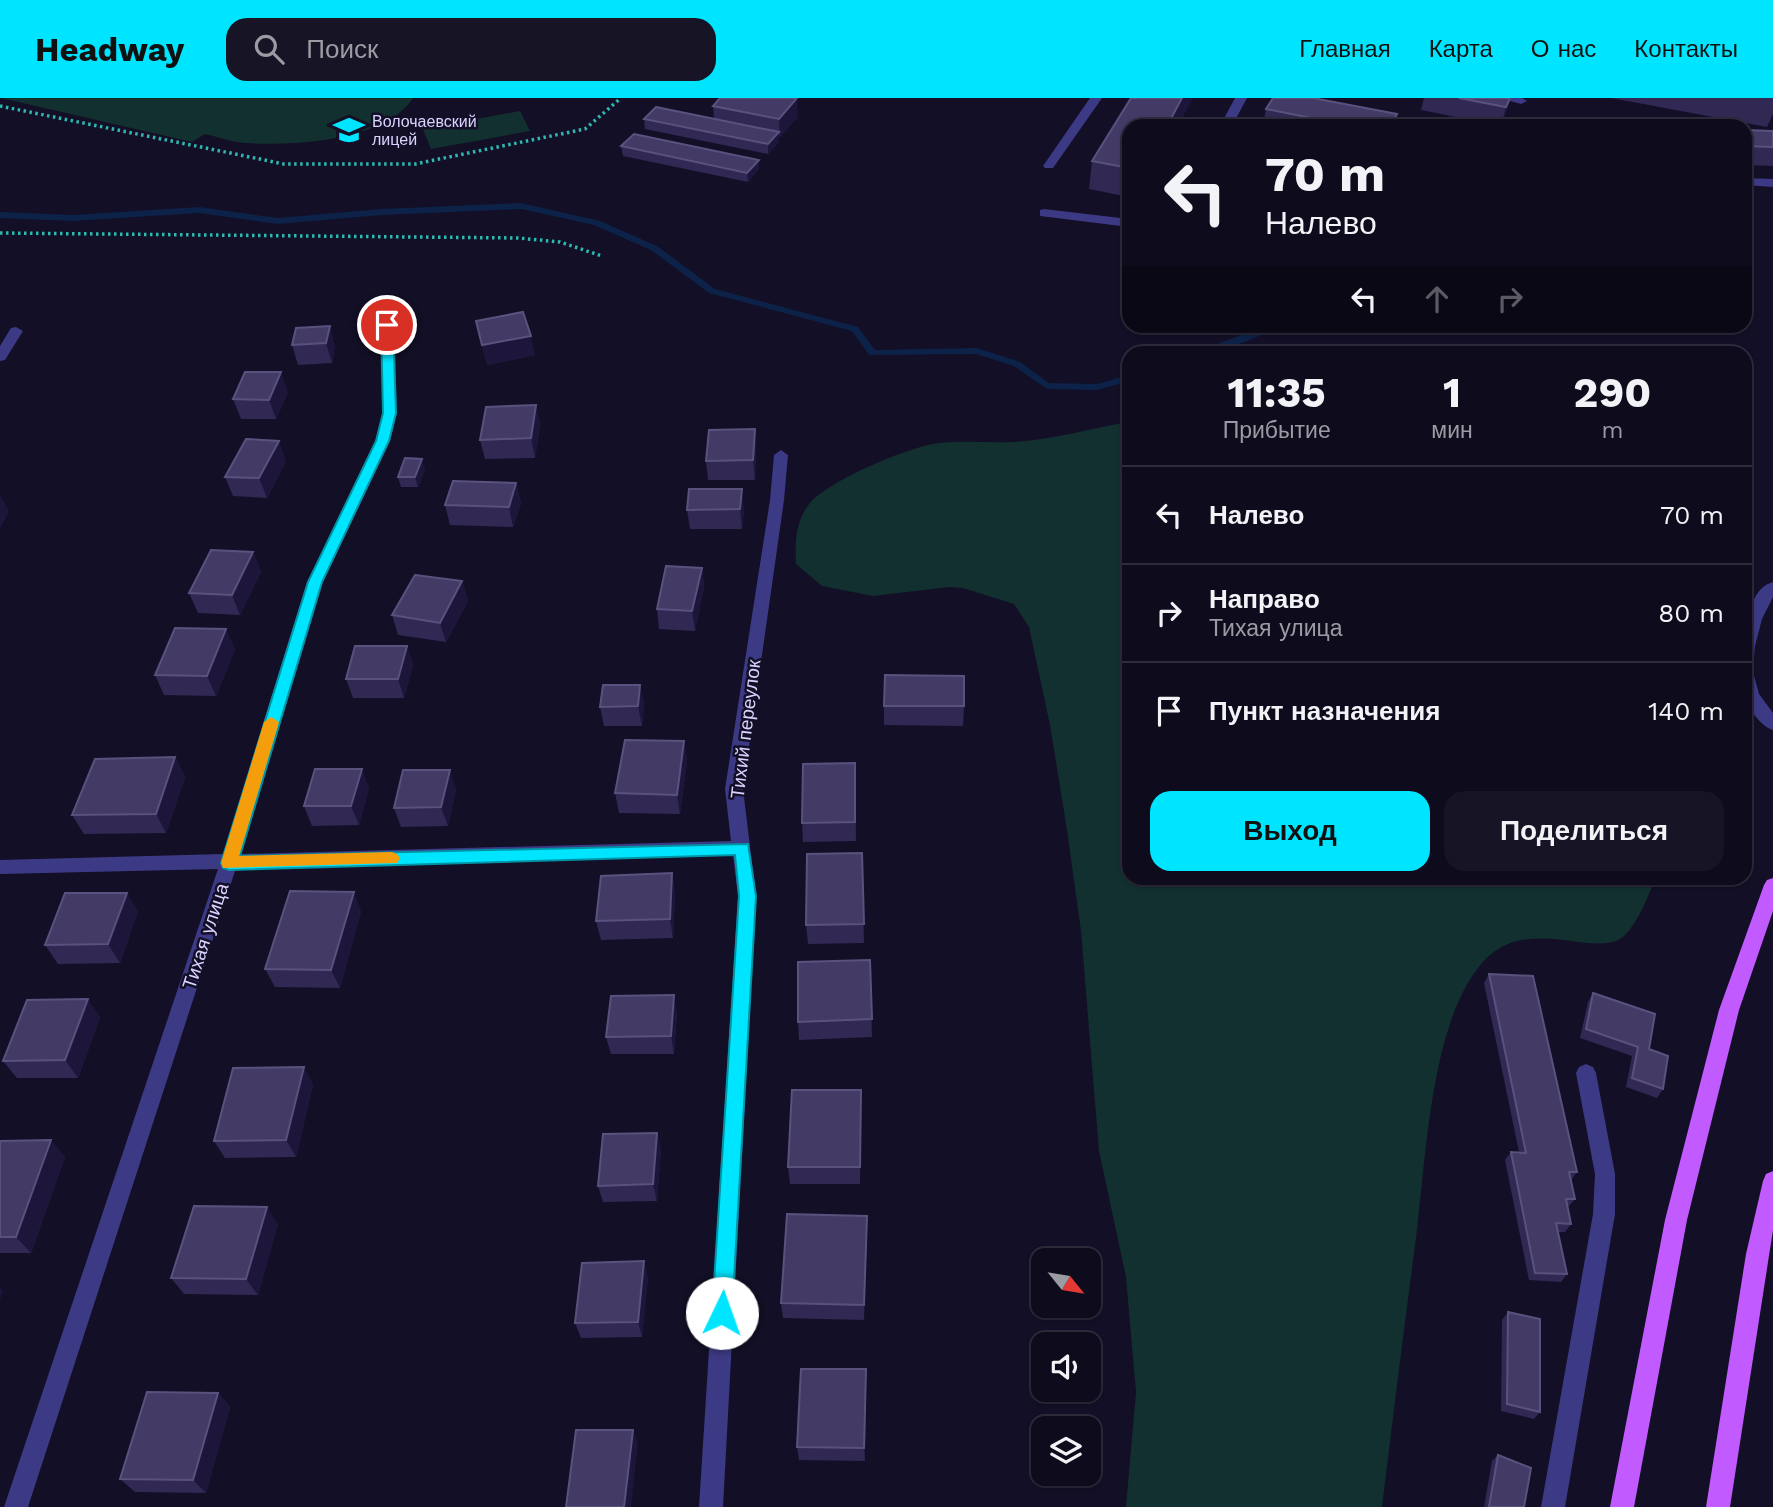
<!DOCTYPE html>
<html lang="ru">
<meta charset="utf-8">
<style>
body{margin:0;font-family:"Work Sans",sans-serif;background:#171425;color:#f1f3f6;height:100vh;display:flex;flex-direction:column;font-size:26px;white-space:nowrap}
*{box-sizing:border-box;margin:0}
p{font-size:23px;color:#9b9ba3}
.icon{flex:none;width:38px;height:38px;fill:none;stroke:currentColor;stroke-width:2;stroke-linecap:round;stroke-linejoin:round}
.map{position:relative;flex:1;overflow:hidden}
.panel{position:absolute;left:1122px;top:248px;width:630px;height:539px;display:flex;flex-direction:column;background:#0e0b1c;border-radius:21px;box-shadow:0 2px 5px #0004,0 0 0 2px #2e2b3b}
.panel>*{flex:none}
.banner{position:absolute;left:1122px;top:21px;width:630px;height:214px;border-radius:21px;box-shadow:0 2px 5px #0004,0 0 0 2px #2e2b3b;background:#0e0b1c;color:#f1f3f6;overflow:hidden}
.needle{width:46px;rotate:120deg}
.tools{position:absolute;left:1031px;top:1150px;display:grid;gap:14px}
.tools a{display:grid;place-items:center;width:70px;height:70px;border-radius:14px;background:#0e0b1c;box-shadow:0 2px 5px #0004,0 0 0 2px #2e2b3b;font-size:35px}
.pin{position:absolute;display:grid;place-items:center;width:60px;height:60px;color:#fff;margin:-30px;border:4px solid #fff;border-radius:50%;box-shadow:0 2px 7px #0007}
.me{position:absolute;width:77px;margin:-38px;rotate:3deg;stroke-linejoin:round;filter:drop-shadow(0 0 5px #0008)}
.turn{display:flex;align-items:center;gap:24px;height:147px;padding:0 28px;font-size:32px}
.turn .icon{width:91px;height:91px;stroke-width:2.5}
.turn b{display:block;font-size:49px;line-height:60px}
.lanes{display:flex;align-items:center;height:66px;padding:0 28px;background:#0003;justify-content:center;gap:35px;direction:ltr}
.lanes .off{opacity:.35}
.eta{display:flex;justify-content:space-evenly;align-items:center;height:119px;text-align:center}
.eta b{font-size:42px;font-weight:700;line-height:49px}
.action{display:flex;gap:14px;margin-top:auto;padding:14px 28px}
.action a{flex:1;height:80px;border-radius:21px;background:#00e5ff;color:#111;font-size:28px;font-weight:700;line-height:80px;text-align:center}
.action a+a{background:#171425;color:#f1f3f6}
ul{padding:0;list-style:none}
li{display:flex;align-items:center;gap:21px;height:98px;padding:0 28px;border-top:2px solid #2e2b3b}
li div{flex:1}
li b{display:block;font-size:26px}
li em{font-style:normal}
header{display:flex;align-items:center;gap:42px;box-sizing:border-box;height:98px;padding:0 35px;background:#00e5ff;color:#111}
header strong{font-size:33px}
nav{display:flex;gap:38px;margin-inline-start:auto;font-size:24px}
.search{width:490px;height:63px;background:#171425;display:flex;align-items:center;gap:18px;box-sizing:border-box;padding:0 24px;border-radius:21px;color:#9b9ba3;font-size:26px}
.map>svg:first-child{display:block}
.green{fill:#12302f}
.lines{fill:none;stroke-linecap:round;stroke-linejoin:round}
.stream{fill:#0c2248;fill-rule:evenodd}
.path{stroke:#2fb8b0;stroke-width:3.5;stroke-dasharray:2.5 3.5;stroke-linecap:butt}
.minor{fill:#3d3a85;fill-rule:evenodd}
.major{fill:#c25bff;fill-rule:evenodd}
.wall{fill:#312854}
.shaded-wall{fill:#1d163a}
.building{fill:#433a66;stroke:#5a527e;stroke-width:2}
.route{fill:#00e5ff;stroke:#0095a6;stroke-width:2}
.slow{fill:#f59e0b}
.labels{text-anchor:middle;stroke-width:5;stroke-linejoin:round;paint-order:stroke}
.far-poi-label{font-size:16px;fill:#d9d4ff;stroke:#130f26;text-anchor:start}
.street-label{font-size:19px;fill:#d9d4ff;stroke:#130f26}
</style>
<header>
<strong>Headway</strong>
<div class="search"><svg class="icon" aria-label="search" viewBox="0 0 24 24"><circle cx="10" cy="10" r="6"/><path d="M15 15l6 6"/></svg>Поиск</div>
<nav><a>Главная</a><a>Карта</a><a>О нас</a><a>Контакты</a></nav>
</header>
<div class="map">
<svg width="1773" height="1409" viewBox="0 0 1773 1409">
<rect width="100%" height="100%" fill="#130f26"/>
<g class="green">
<path d="M1,0H413C386,43 293,48 247,45C234,45 219,39 205,36L192,44Z"/>
<polygon points="520,13 530,33 431,51 423,31"/>
<path d="M1129,324V780L1655,781C1648,798 1639,823 1625,837C1599,864 1527,813 1482,865C1430,925 1426,1062 1416,1140C1404,1230 1393,1319 1382,1409H1126L1136,1294L1126,1179L1099,1053L1081,833L1067,732L1050,627L1029,529L1014,506L963,490L949,489L873,498L822,488L796,466C795,445 795,423 810,405C830,382 908,349 939,345C964,342 988,345 1013,344C1052,342 1091,330 1129,324Z"/>
</g>
<g class="lines">
<g class="stream">
<polygon points="521,105 600,123 657,148 715,191 858,229 875,252 977,250 1020,264 1049,285 1097,286 1129,277 1129,283 1097,292 1047,291 1014,268 976,256 869,257 852,233 709,195 651,152 594,127 521,111 381,117 278,126 199,115 73,123 0,120 0,114 73,117 199,109 278,120 381,111"/>
<path d="M1266,228H1277C1263,239 1215,256 1199,256L1217,246Z"/>
</g>
<g class="path">
<polyline points="0,8 284,66 415,66 585,31 621,0"/>
<polyline points="0,135 518,140 560,144 602,158"/>
</g>
<g class="minor">
<polygon points="1090,0 1102,0 1053,70 1045,70 1043,68"/>
<polygon points="1235,0 1247,0 1232,28 1220,28"/>
<polygon points="1500,0 1522,0 1527,3 1521,6"/>
<polygon points="1745,80 1773,81 1773,89 1745,87"/>
<polygon points="1044,111 1129,121 1129,129 1040,118 1040,112"/>
<polygon points="387,223 394,227 397,315 390,343 323,484 241,756 731,743 725,691 770,402 774,357 781,352 788,357 784,402 743,691 756,798 723,1409 699,1409 738,798 733,757 236,770 28,1409 4,1409 218,771 0,776 0,762 223,756 307,484 376,343 383,315 380,227"/>
<polygon points="16,229 23,233 5,262 0,263 0,248 11,230"/>
<path d="M1773,484V499L1762,521L1755,548L1753,574L1759,596L1773,615V632C1762,629 1748,611 1745,600C1743,592 1745,581 1745,572C1745,548 1743,492 1773,484Z"/>
<polygon points="1586,966 1593,969 1596,975 1615,1076 1615,1116 1565,1409 1541,1409 1593,1116 1595,1076 1576,975 1579,969"/>
</g>
<g class="major">
<polygon points="1773,780 1773,813 1739,912 1687,1122 1634,1409 1610,1409 1665,1122 1719,912 1764,787 1767,782"/>
<polygon points="1773,1073 1773,1132 1730,1409 1706,1409 1746,1156 1763,1083 1766,1076"/>
</g>
</g>
<g class="wall">
<polygon points="1424,0 1511,0 1501,28 1421,12"/>
<polygon points="1611,0 1773,0 1773,16 1767,29"/>
<polygon points="713,8 798,19 779,39 779,44 768,56 645,31 644,21 714,21"/>
<polygon points="1266,11 1394,28 1263,28"/>
<polygon points="1129,28 1129,99 1089,91 1092,63"/>
<polygon points="1745,32 1773,33 1773,68 1745,67"/>
<polygon points="621,48 759,71 748,84 623,58"/>
<polygon points="476,223 535,257 487,267"/>
<polygon points="296,230 335,248 332,265 298,267 292,247"/>
<polygon points="288,294 276,321 241,321 233,301"/>
<polygon points="536,307 540,327 535,360 485,361 480,342"/>
<polygon points="755,331 756,351 755,382 708,382 706,363"/>
<polygon points="286,363 267,400 233,398 225,379"/>
<polygon points="425,371 418,389 401,389 398,379"/>
<polygon points="516,385 521,405 513,429 450,427 445,407"/>
<polygon points="744,411 742,431 690,431 687,412"/>
<polygon points="253,454 261,474 240,517 198,515 189,495"/>
<polygon points="702,470 704,489 695,533 659,531 657,511"/>
<polygon points="462,483 468,503 446,544 398,537 392,517"/>
<polygon points="407,548 413,567 404,600 353,600 346,581"/>
<polygon points="235,551 216,598 164,597 155,577"/>
<polygon points="640,587 644,606 642,628 604,628 600,609"/>
<polygon points="884,608 964,608 963,628 884,627"/>
<polygon points="684,643 687,663 680,716 619,715 615,695"/>
<polygon points="175,659 185,679 166,735 84,736 72,717"/>
<polygon points="855,665 856,743 803,744 802,725"/>
<polygon points="369,690 359,727 312,728 304,708"/>
<polygon points="456,691 448,728 401,729 394,710"/>
<polygon points="862,755 864,845 808,846 806,827"/>
<polygon points="672,775 675,794 673,840 601,842 596,823"/>
<polygon points="138,813 120,865 58,866 45,847"/>
<polygon points="361,813 340,890 275,889 265,871"/>
<polygon points="870,862 872,939 799,942 798,924"/>
<polygon points="1489,876 1577,1074 1571,1082 1575,1101 1568,1109 1571,1126 1565,1134 1558,1134 1567,1176 1561,1184 1529,1182 1505,1062 1511,1054 1519,1054 1484,885"/>
<polygon points="1593,895 1649,951 1663,991 1657,1000 1626,989 1632,958 1580,940 1588,904"/>
<polygon points="677,915 674,956 611,956 606,939"/>
<polygon points="100,919 78,980 17,980 3,963"/>
<polygon points="313,986 296,1059 225,1060 214,1043"/>
<polygon points="861,992 860,1086 790,1086 788,1069"/>
<polygon points="657,1035 661,1052 657,1103 603,1104 598,1088"/>
<polygon points="0,1043 65,1059 31,1155 0,1155"/>
<polygon points="278,1126 258,1197 184,1196 171,1180"/>
<polygon points="867,1134 864,1222 783,1220 781,1205"/>
<polygon points="648,1179 642,1239 581,1240 575,1225"/>
<polygon points="1508,1214 1540,1314 1534,1321 1501,1313 1502,1222"/>
<polygon points="866,1271 865,1363 799,1362 797,1349"/>
<polygon points="218,1295 230,1309 206,1395 135,1394 120,1381"/>
<polygon points="1498,1357 1524,1409 1484,1409 1492,1363"/>
</g>
<g class="shaded-wall">
<polygon points="797,0 798,19 780,40 779,21"/>
<polygon points="1182,0 1193,0 1178,28 1167,28"/>
<polygon points="1510,0 1508,10 1501,28 1506,9"/>
<polygon points="779,34 779,44 768,56 768,46"/>
<polygon points="759,62 759,71 748,84 747,75"/>
<polygon points="330,228 335,248 332,265 326,245"/>
<polygon points="531,238 535,257 487,267 482,247"/>
<polygon points="281,274 288,294 276,321 269,302"/>
<polygon points="536,307 540,327 535,360 531,340"/>
<polygon points="755,331 756,351 755,382 753,362"/>
<polygon points="279,343 286,363 267,400 259,380"/>
<polygon points="422,361 425,371 418,389 415,379"/>
<polygon points="516,385 521,405 513,429 509,409"/>
<polygon points="742,391 744,411 742,431 740,411"/>
<polygon points="0,397 9,414 0,430"/>
<polygon points="253,454 261,474 240,517 232,497"/>
<polygon points="702,470 704,489 695,533 692,513"/>
<polygon points="462,483 468,503 446,544 440,525"/>
<polygon points="226,531 235,551 216,598 207,578"/>
<polygon points="407,548 413,567 404,600 398,581"/>
<polygon points="640,587 644,606 642,628 638,608"/>
<polygon points="684,643 687,663 680,716 677,697"/>
<polygon points="175,659 185,679 166,735 156,716"/>
<polygon points="362,671 369,690 359,727 351,708"/>
<polygon points="450,672 456,691 448,728 441,709"/>
<polygon points="672,775 675,794 673,840 670,821"/>
<polygon points="354,794 361,813 340,890 331,872"/>
<polygon points="127,795 138,813 120,865 108,846"/>
<polygon points="674,897 677,915 674,956 671,938"/>
<polygon points="88,901 100,919 78,980 65,962"/>
<polygon points="304,969 313,986 296,1059 286,1042"/>
<polygon points="657,1035 661,1052 657,1103 653,1086"/>
<polygon points="51,1042 65,1059 31,1155 16,1139"/>
<polygon points="267,1109 278,1126 258,1197 246,1181"/>
<polygon points="867,1118 867,1134 864,1222 864,1207"/>
<polygon points="644,1163 648,1179 642,1239 638,1224"/>
<polygon points="0,1190 3,1193 0,1202"/>
<polygon points="866,1271 866,1285 865,1363 864,1350"/>
<polygon points="218,1295 230,1309 206,1395 193,1382"/>
<polygon points="633,1332 638,1345 631,1409 624,1409"/>
</g>
<g class="building">
<polygon points="720,0 797,0 779,21 713,8"/>
<polygon points="1131,0 1182,0 1167,28 1129,28 1129,70 1092,63"/>
<polygon points="1273,0 1313,0 1397,16 1391,28 1351,28 1266,11"/>
<polygon points="1459,0 1510,0 1506,9"/>
<polygon points="656,9 779,34 768,46 644,21"/>
<polygon points="1745,32 1773,33 1773,49 1745,48"/>
<polygon points="634,36 759,62 747,75 621,48"/>
<polygon points="523,214 531,238 482,247 476,223"/>
<polygon points="330,228 326,245 292,247 296,230"/>
<polygon points="245,274 281,274 269,302 233,301"/>
<polygon points="536,307 531,340 480,342 486,309"/>
<polygon points="755,331 753,362 706,363 709,332"/>
<polygon points="246,341 279,343 259,380 225,379"/>
<polygon points="405,360 422,361 415,379 398,379"/>
<polygon points="453,383 516,385 509,409 445,407"/>
<polygon points="689,391 742,391 740,411 687,412"/>
<polygon points="211,452 253,454 232,497 189,495"/>
<polygon points="666,468 702,470 692,513 657,511"/>
<polygon points="415,477 462,483 440,525 392,517"/>
<polygon points="175,530 226,531 207,578 155,577"/>
<polygon points="355,548 407,548 398,581 346,581"/>
<polygon points="885,577 964,578 964,608 884,608"/>
<polygon points="603,587 640,587 638,608 600,609"/>
<polygon points="625,642 684,643 677,697 615,695"/>
<polygon points="175,659 156,716 72,717 95,661"/>
<polygon points="855,665 855,724 802,725 803,666"/>
<polygon points="315,671 362,671 351,708 304,708"/>
<polygon points="403,672 450,672 441,709 394,710"/>
<polygon points="862,755 864,826 806,827 807,756"/>
<polygon points="672,775 670,821 596,823 601,778"/>
<polygon points="290,793 354,794 331,872 265,871"/>
<polygon points="65,795 127,795 108,846 45,847"/>
<polygon points="870,862 872,921 798,924 798,864"/>
<polygon points="1489,876 1533,878 1577,1074 1569,1074 1575,1101 1566,1101 1571,1126 1556,1125 1567,1176 1535,1175 1511,1054 1526,1055"/>
<polygon points="1593,895 1655,916 1649,951 1668,958 1663,991 1632,980 1638,949 1586,931"/>
<polygon points="674,897 671,938 606,939 611,898"/>
<polygon points="88,901 65,962 3,963 27,902"/>
<polygon points="304,969 286,1042 214,1043 233,970"/>
<polygon points="792,992 861,992 860,1069 788,1069"/>
<polygon points="657,1035 653,1086 598,1088 603,1036"/>
<polygon points="51,1042 16,1139 0,1139 0,1043"/>
<polygon points="194,1108 267,1109 246,1181 171,1180"/>
<polygon points="787,1116 867,1118 864,1207 781,1205"/>
<polygon points="644,1163 638,1224 575,1225 582,1165"/>
<polygon points="1508,1214 1540,1221 1540,1314 1507,1306"/>
<polygon points="801,1271 866,1271 864,1350 797,1349"/>
<polygon points="147,1294 218,1295 193,1382 120,1381"/>
<polygon points="576,1332 633,1332 624,1409 566,1409"/>
<polygon points="1498,1357 1531,1370 1524,1409 1489,1409"/>
</g>
<polygon class="route" points="387,223 393,227 396,315 389,343 322,484 240,758 748,746 756,798 732,1215 730,1222 722,1224 715,1222 712,1215 739,798 735,757 229,772 223,770 221,765 308,484 376,343 383,315 381,227"/>
<polygon class="slow" points="271,619 279,624 239,758 392,754 397,756 400,760 397,765 223,770 221,765 264,624"/>
<defs>
<symbol id="school-bare" viewBox="-9 -9 18 18"><path d="M0-5L7-2L0 1L-7-2ZM-4 1L0 2.5L4 1V4Q0 6-4 4Z" fill="#00e5ff" stroke="#130f26" stroke-width="2.5" paint-order="stroke"/></symbol>
</defs>
<g fill-rule="evenodd">
<use href="#school-bare" x="327" y="10" width="44" height="44"/>
</g>
<g class="labels">
<g class="far-poi-label">
<text x="372" y="29">Волочаевский<tspan x="372" dy="18">лицей</tspan></text>
</g>
<g class="street-label">
<text transform="translate(745 631) rotate(-83)" y="7">Тихий переулок</text>
<text transform="translate(205 838) rotate(-72)" y="7">Тихая улица</text>
</g>
</g>
</svg>
<div class="tools">
<a><svg class="needle" viewBox="-14 -14 28 28"><path d="M0-13l5 13h-10z" fill="#e53935"/><path d="M0 13l5-13h-10z" fill="#9b9ba3"/></svg></a>
<a><svg class="icon" aria-label="sound" viewBox="0 0 24 24"><path d="M4 9h4l5-4v14l-5-4H4zM17 9q2 3 0 6"/></svg></a>
<a><svg class="icon" aria-label="layers" viewBox="0 0 24 24"><path d="M12 4l9 5-9 5-9-5zM3 14l9 5 9-5"/></svg></a>
</div>
<div class="pin" style="left:387px;top:227px;background:#d93025"><svg class="icon" aria-label="arrive" viewBox="0 0 24 24"><path d="M6 21V4h12l-3 4 3 4H6"/></svg></div>
<svg class="me" style="left:722px;top:1215px" viewBox="-20 -20 40 40"><circle r="19" fill="#fff"/><path d="M0-13L10 11 0 6-10 11z" fill="#00e5ff"/></svg>
<div class="banner">
<div class="turn"><svg class="icon" aria-label="left" viewBox="0 0 24 24"><path d="M17 20v-9H6M10 6l-5 5 5 5"/></svg><div><b>70 m</b>Налево</div></div>
<div class="lanes"><svg class="icon" aria-label="left" viewBox="0 0 24 24"><path d="M17 20v-9H6M10 6l-5 5 5 5"/></svg><svg class="icon off" aria-label="ahead" viewBox="0 0 24 24"><path d="M12 20V5M6 11l6-6 6 6"/></svg><svg class="icon off" aria-label="right" viewBox="0 0 24 24"><path d="M7 20v-9h11M14 6l5 5-5 5"/></svg></div>
</div>
<section class="panel">
<div class="eta">
<div><b>11:35</b><p>Прибытие</p></div>
<div><b>1</b><p>мин</p></div>
<div><b>290</b><p>m</p></div>
</div>
<ul>
<li><svg class="icon" aria-label="left" viewBox="0 0 24 24"><path d="M17 20v-9H6M10 6l-5 5 5 5"/></svg><div><b>Налево</b></div><em>70 m</em></li>
<li><svg class="icon" aria-label="right" viewBox="0 0 24 24"><path d="M7 20v-9h11M14 6l5 5-5 5"/></svg><div><b>Направо</b><p>Тихая улица</p></div><em>80 m</em></li>
<li><svg class="icon" aria-label="arrive" viewBox="0 0 24 24"><path d="M6 21V4h12l-3 4 3 4H6"/></svg><div><b>Пункт назначения</b></div><em>140 m</em></li>
</ul>
<div class="action"><a>Выход</a><a>Поделиться</a></div>
</section>
</div>
